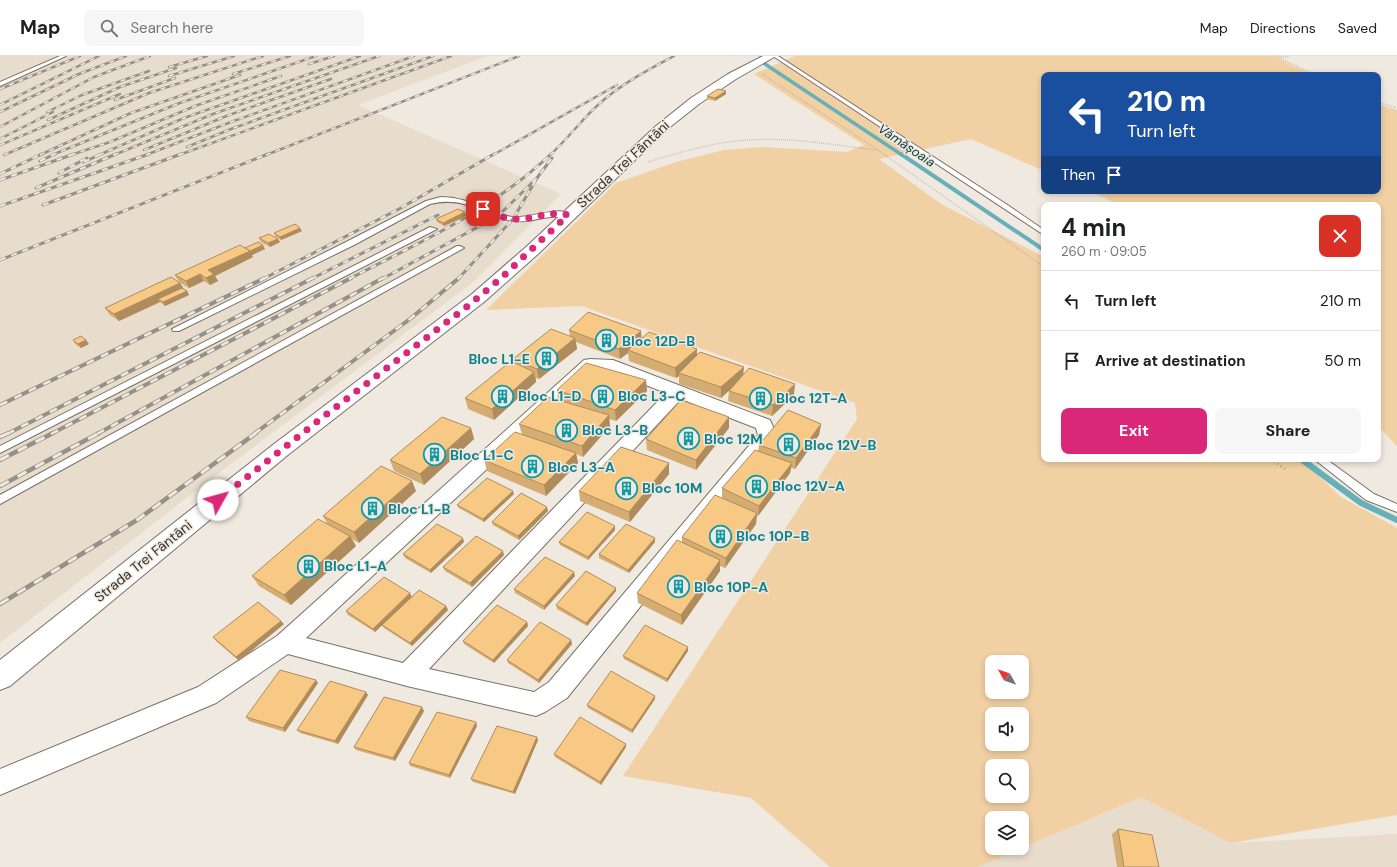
<!DOCTYPE html>
<meta charset="utf-8">
<style>
body{margin:0;font-family:"DM Sans",sans-serif;background:#f6f6f6;color:#202124;height:100vh;display:flex;flex-direction:column;font-size:15px;white-space:nowrap}
*{box-sizing:border-box;margin:0}
p{font-size:13px;color:#757577}
.icon{flex:none;width:22px;height:22px;fill:none;stroke:currentColor;stroke-width:2;stroke-linecap:round;stroke-linejoin:round}
.map{position:relative;flex:1;overflow:hidden}
.sheet{position:absolute;left:1041px;top:146px;width:340px;height:260px;display:flex;flex-direction:column;background:#fff;border-radius:8px;box-shadow:0 2px 6px #0003}
.sheet>*{flex:none}
.guide{position:absolute;left:1041px;top:16px;width:340px;height:122px;border-radius:8px;box-shadow:0 2px 6px #0003;background:#1a4fa0;color:#fff;overflow:hidden}
.needle{width:26px;rotate:310deg}
.buttons{position:absolute;left:985px;top:599px;display:grid;gap:8px}
.buttons a{display:grid;place-items:center;width:44px;height:44px;border-radius:8px;background:#fff;box-shadow:0 2px 6px #0003;font-size:20px}
.pin{position:absolute;display:grid;place-items:center;width:34px;height:34px;color:#fff;margin:-17px;border-radius:8px;box-shadow:0 2px 6px #0006}
.me{position:absolute;width:44px;margin:-22px;rotate:52deg;stroke-linejoin:round;filter:drop-shadow(0 0 3px #0008)}
.turn{display:flex;align-items:center;gap:14px;height:84px;padding:0 20px;font-size:18px}
.turn .icon{width:52px;height:52px;stroke-width:2.5}
.turn b{display:block;font-size:28px;line-height:34px}
.then{display:flex;align-items:center;height:38px;padding:0 20px;background:#0003;gap:8px;font-size:15px}
.round{display:grid;place-items:center;flex:none;width:42px;height:42px;border-radius:8px;background:#f6f6f6}
.overview{display:flex;align-items:center;justify-content:space-between;height:68px;padding:0 20px}
h1{font-size:24px;font-weight:700;line-height:30px}
.primary-button{display:flex;gap:8px;margin-top:auto;padding:8px 20px}
.primary-button a{flex:1;height:46px;border-radius:8px;background:#db2777;color:#fff;font-size:16px;font-weight:700;line-height:46px;text-align:center}
.primary-button a+a{background:#f6f6f6;color:#202124}
ul{padding:0;list-style:none}
li{display:flex;align-items:center;gap:12px;height:60px;padding:0 20px;border-top:1px solid #e0e0e0}
li div{flex:1}
li b{display:block;font-size:15px}
li em{font-style:normal}
header{display:flex;align-items:center;gap:24px;box-sizing:border-box;height:56px;padding:0 20px;background:#fff;border-bottom:1px solid #e0e0e0}
header strong{font-size:19px}
nav{display:flex;gap:22px;margin-inline-start:auto;font-size:14px}
.search{width:280px;height:36px;background:#f6f6f6;display:flex;align-items:center;gap:10px;box-sizing:border-box;padding:0 14px;border-radius:8px;color:#757577;font-size:15px}
.map>svg:first-child{display:block}
.built{fill:#e8dccc}
.green{fill:#f1d0a4;fill-rule:evenodd}
.lines{fill:none;stroke-linecap:round;stroke-linejoin:round}
.stream-far2{stroke:#67b0ba;stroke-width:3.5}
.stream-far1{stroke:#67b0ba;stroke-width:4}
.stream{stroke:#67b0ba;stroke-width:6}
.lane-casing{stroke:#787168;stroke-width:2}
.street-casing{stroke:#787168;stroke-width:2}
.secondary-casing{stroke:#787168;stroke-width:2}
.path-far1{stroke:#a6a199;stroke-width:1.5;stroke-dasharray:0.5 1.5;stroke-linecap:butt}
.path{stroke:#a6a199;stroke-width:2.5;stroke-dasharray:1 3;stroke-linecap:butt}
.lane{fill:#fff;fill-rule:evenodd}
.street{fill:#fff;fill-rule:evenodd}
.secondary{fill:#fff;fill-rule:evenodd}
.rail-far3-casing{stroke:#959089;stroke-width:2.5}
.rail-far2-casing{stroke:#959089;stroke-width:3}
.rail-far1-casing{stroke:#959089;stroke-width:4}
.rail-casing{stroke:#959089;stroke-width:4.5}
.rail-far3{stroke:#f0e9df;stroke-width:1.5;stroke-dasharray:5;stroke-linecap:butt}
.rail-far2{stroke:#f0e9df;stroke-width:2;stroke-dasharray:6;stroke-linecap:butt}
.rail-far1{stroke:#f0e9df;stroke-width:2.5;stroke-dasharray:8;stroke-linecap:butt}
.rail{stroke:#f0e9df;stroke-width:3;stroke-dasharray:10;stroke-linecap:butt}
.wall{fill:#d5ac72}
.shaded-wall{fill:#ae8c5d}
.building{fill:#f8c885;stroke:#ae8c5d}
.route{stroke:#db2777;stroke-width:7;stroke-dasharray:0 12.6}
.labels{text-anchor:middle;stroke-width:3;stroke-linejoin:round;paint-order:stroke}
.far-water-label{font-size:13px;font-style:italic;fill:#0a3d44;stroke:#f0e9df}
.street-label{font-size:14px;fill:#36332f;stroke:#f0e9df}
.culture-label{font-size:14px;font-weight:bold;fill:#0d838f;stroke:#f0e9df;text-anchor:start}
</style>
<header>
<strong>Map</strong>
<div class="search"><svg class="icon" aria-label="search" viewBox="0 0 24 24"><circle cx="10" cy="10" r="6"/><path d="M15 15l6 6"/></svg>Search here</div>
<nav><a>Map</a><a>Directions</a><a>Saved</a></nav>
</header>
<div class="map">
<svg width="1397" height="811" viewBox="0 0 1397 811">
<rect width="100%" height="100%" fill="#f0e9df"/>
<g class="built">
<polygon points="0,0 487,0 358,49 561,138 476,224 207,426 0,587"/>
<polygon points="1141,741 1231,787 1397,778 1397,811 978,811"/>
</g>
<g class="green">
<path d="M795,0H1284L1277,2L1313,19H1044V115L971,83L879,103L941,148L1044,201V403H1301L1341,441L1397,472V759L1231,787L1141,741L978,811H830L751,742L623,720L857,363L855,347L581,250L486,254L616,127L676,106L724,94L763,91L847,96L864,89L754,18ZM992,606H1022V636H992ZM992,658H1022V688H992ZM992,710H1022V740H992ZM992,762H1022V792H992Z"/>
<polygon points="1378,48 1397,54 1397,390 1378,370 1378,149 1120,149 1089,135 1378,135"/>
</g>
<g class="lines">
<polyline class="stream-far2" points="761,0 765,8 902,99"/>
<polyline class="stream-far1" points="901,98 1044,194"/>
<polyline class="stream" points="1301,403 1361,447 1397,464"/>
<defs>
<g id="lane">
<polygon points="60,0 66,0 0,30 0,26"/>
<polygon points="773,0 778,0 1006,148 1044,174 1044,179"/>
<path d="M441,141C472,141 486,158 513,161C529,163 559,149 571,159C567,163 557,160 551,161C538,162 526,167 514,165C480,161 469,139 430,148L354,189L179,275H173L172,273L348,185L426,145Z"/>
<polygon points="430,171 437,173 0,397 0,390"/>
<polygon points="457,190 460,190 464,192 0,448 0,439"/>
<polygon points="1314,403 1326,403 1374,438 1397,448 1397,456 1366,444"/>
</g>
<path id="street" d="M590,303L613,304L770,364L777,380L567,642L545,656L536,660L407,630L288,598L216,647L0,739V713L198,631L277,580L584,304ZM594,313H605L666,337L403,607L306,582ZM681,343L756,372L758,379L549,626L534,636L429,613Z"/>
<polygon id="secondary" points="763,0 776,0 736,23 699,48 665,75 538,198 484,246 289,398 10,630 0,634 0,604 274,388 472,238 526,191 656,70 691,42 728,18"/>
</defs>
<use href="#lane" class="lane-casing"/>
<use href="#street" class="street-casing"/>
<use href="#secondary" class="secondary-casing"/>
<g class="path-far1">
<polyline points="1290,0 1279,2 1316,19"/>
<polyline points="762,18 878,94 1044,211"/>
<polyline points="1378,46 1397,52"/>
<path d="M648,106C681,96 714,86 749,84C791,81 834,89 876,94"/>
</g>
<polyline class="path" points="1271,403 1286,414"/>
<use href="#lane" class="lane"/>
<use href="#street" class="street"/>
<use href="#secondary" class="secondary"/>
<defs>
<g id="rail-far3">
<polyline points="309,8 334,0"/>
<polyline points="169,11 207,0"/>
<polyline points="233,18 290,0"/>
<polyline points="169,20 234,0"/>
<polyline points="0,33 80,0"/>
<polyline points="115,44 175,22"/>
<polyline points="0,49 99,0"/>
<polyline points="0,56 79,18 126,0"/>
<polyline points="47,56 82,39 149,15"/>
<polyline points="48,64 120,31 176,12"/>
<polyline points="0,71 94,21 150,0"/>
<polyline points="0,83 53,56"/>
<polyline points="0,89 120,38"/>
<polyline points="187,91 231,73 433,0"/>
<polyline points="144,94 229,59 331,23"/>
<polyline points="4,99 149,37 263,0"/>
<polyline points="40,99 131,57 240,19"/>
<polyline points="52,99 177,48 316,0"/>
<polyline points="71,99 110,86 195,50 281,20"/>
<polyline points="99,99 184,62 360,0"/>
<polyline points="114,99 213,58 379,0"/>
<polyline points="146,99 231,66 414,0"/>
<polyline points="179,99 451,0"/>
<polyline points="266,99 519,0"/>
<polyline points="493,99 617,29"/>
<path d="M550,99C568,83 581,64 599,48C621,28 648,14 674,0"/>
</g>
<g id="rail-far2">
<polyline points="40,105 55,98"/>
<polyline points="84,106 101,98"/>
<polyline points="59,117 87,102"/>
<polyline points="0,118 42,98"/>
<polyline points="0,124 74,98"/>
<polyline points="36,132 116,98"/>
<polyline points="43,149 181,98"/>
<polyline points="0,150 149,98"/>
<polyline points="0,204 268,98"/>
<polyline points="263,223 399,153 494,98"/>
<polyline points="311,223 438,159"/>
<path d="M349,223C422,185 491,155 551,98"/>
<polyline points="382,223 498,160 537,122 552,102"/>
<polyline points="458,223 513,163 537,122"/>
</g>
<g id="rail-far1">
<polyline points="0,349 265,222"/>
<polyline points="7,378 313,222"/>
<polyline points="51,378 351,222"/>
<polyline points="97,378 383,222"/>
<polyline points="254,378 410,263 459,222"/>
</g>
<g id="rail">
<polyline points="0,381 9,377"/>
<polyline points="0,404 53,377"/>
<polyline points="0,430 99,377"/>
<polyline points="0,548 137,464 256,377"/>
</g>
</defs>
<use href="#rail-far3" class="rail-far3-casing"/>
<use href="#rail-far2" class="rail-far2-casing"/>
<use href="#rail-far1" class="rail-far1-casing"/>
<use href="#rail" class="rail-casing"/>
<use href="#rail-far3" class="rail-far3"/>
<use href="#rail-far2" class="rail-far2"/>
<use href="#rail-far1" class="rail-far1"/>
<use href="#rail" class="rail"/>
</g>
<g class="wall">
<polygon points="726,35 726,38 715,45 707,43 707,40"/>
<polygon points="465,156 466,160 444,170 437,166 436,163"/>
<polygon points="302,175 281,184 276,181 274,177"/>
<polygon points="259,182 280,186 270,191 261,186"/>
<polygon points="245,192 265,193 252,199 253,201 215,220 218,225 210,229 204,225 189,232 179,226 175,219"/>
<polygon points="180,227 184,233 187,235 189,239 165,250 160,246 119,265 110,259 105,252"/>
<polygon points="569,274 641,282 697,299 794,339 772,360 728,345 729,335 729,334 721,342 679,328 679,320 676,322 629,305 628,297 620,303 576,286 577,293 539,323 536,322 536,326 494,364 468,353 465,342 514,307 513,303 570,280"/>
<polygon points="73,284 89,288 81,292 75,288"/>
<polygon points="646,324 647,335 616,365 609,363 610,370 583,401 576,398 578,407 546,440 487,415 484,404 522,379 519,368 558,344 557,334"/>
<polygon points="729,361 729,372 696,414 647,394 646,383"/>
<polygon points="821,368 819,379 795,413 791,412 790,417 758,460 757,460 756,468 725,512 720,510 720,515 682,569 638,547 637,537 682,486 682,481 722,442 722,432 758,396 759,389"/>
<polygon points="471,372 474,383 424,429 394,415 390,404"/>
<polygon points="669,407 669,418 630,466 580,445 579,435"/>
<polygon points="416,435 359,487 352,483 356,490 291,549 259,530 252,520 327,467 323,460"/>
<polygon points="514,438 484,466 459,452 457,449"/>
<polygon points="548,455 519,484 493,469 492,466"/>
<polygon points="615,470 615,474 588,504 560,489 559,486"/>
<polygon points="655,482 655,486 629,517 599,502 599,498"/>
<polygon points="464,486 431,517 405,502 403,498"/>
<polygon points="504,499 472,531 445,515 443,511"/>
<polygon points="575,520 544,554 515,537 514,533"/>
<polygon points="616,532 616,535 587,570 557,553 556,549"/>
<polygon points="412,540 446,550 448,554 412,590 384,572 382,569 375,576 348,559 346,555"/>
<polygon points="527,566 528,570 494,607 464,588 463,585"/>
<polygon points="284,568 239,605 216,585 213,581"/>
<polygon points="571,584 572,588 539,627 508,607 507,604"/>
<polygon points="688,591 688,595 667,626 624,603 623,600"/>
<polygon points="318,627 285,676 249,665 246,661"/>
<polygon points="368,639 338,688 300,677 297,674"/>
<polygon points="655,640 655,643 632,677 588,652 587,649"/>
<polygon points="424,655 395,705 356,694 354,691"/>
<polygon points="477,670 450,722 410,710 409,707"/>
<polygon points="538,684 515,738 473,726 471,723"/>
<polygon points="626,691 601,729 555,701 554,698"/>
<polygon points="1118,773 1159,811 1117,811 1112,778"/>
</g>
<g class="shaded-wall">
<polygon points="726,35 726,38 715,45 715,42"/>
<polygon points="465,156 466,160 444,170 443,167"/>
<polygon points="300,172 302,175 281,184 280,181"/>
<polygon points="278,183 280,186 270,191 268,187"/>
<polygon points="263,189 265,193 252,199 253,201 215,220 218,225 210,229 206,222 208,214 250,195"/>
<polygon points="200,218 204,225 189,232 186,225"/>
<polygon points="180,227 184,234 158,243 160,246 119,265 114,258"/>
<polygon points="187,235 189,239 165,250 163,246"/>
<polygon points="641,275 642,286 628,294 628,297 620,303 619,293"/>
<polygon points="575,282 577,293 539,323 537,313"/>
<polygon points="86,284 89,288 81,292 78,288"/>
<polygon points="697,293 697,304 679,317 679,320 676,322 675,312"/>
<polygon points="744,311 743,322 721,342 721,331"/>
<polygon points="534,316 536,326 494,364 492,353"/>
<polygon points="646,324 647,335 616,365 615,354"/>
<polygon points="795,328 794,339 772,360 773,349"/>
<polygon points="609,359 610,370 583,401 582,390"/>
<polygon points="729,361 729,372 696,414 696,404"/>
<polygon points="821,368 819,379 795,413 796,402"/>
<polygon points="471,372 474,383 424,429 420,418"/>
<polygon points="576,397 578,407 546,440 544,429"/>
<polygon points="669,407 669,418 630,466 629,456"/>
<polygon points="792,407 790,417 758,460 759,450"/>
<polygon points="412,425 416,435 359,487 354,476"/>
<polygon points="513,435 514,438 484,466 483,463"/>
<polygon points="547,451 548,455 519,484 518,480"/>
<polygon points="757,457 756,468 725,512 726,502"/>
<polygon points="615,470 615,474 588,504 588,501"/>
<polygon points="350,480 356,490 291,549 284,539"/>
<polygon points="463,482 464,486 431,517 430,514"/>
<polygon points="655,482 655,486 629,517 628,514"/>
<polygon points="503,495 504,499 472,531 470,527"/>
<polygon points="720,504 720,515 682,569 681,559"/>
<polygon points="574,516 575,520 544,554 544,550"/>
<polygon points="616,532 616,535 587,570 586,567"/>
<polygon points="410,537 412,541 375,576 373,573"/>
<polygon points="446,550 448,554 412,590 410,587"/>
<polygon points="281,565 284,568 239,605 236,601"/>
<polygon points="527,566 528,570 494,607 493,604"/>
<polygon points="571,584 572,588 539,627 538,624"/>
<polygon points="688,591 688,595 667,626 667,623"/>
<polygon points="316,624 318,627 285,676 283,672"/>
<polygon points="366,636 368,639 338,688 335,685"/>
<polygon points="655,640 655,643 632,677 632,674"/>
<polygon points="422,651 424,655 395,705 393,702"/>
<polygon points="476,666 477,670 450,722 449,719"/>
<polygon points="537,681 538,684 515,738 513,736"/>
<polygon points="626,688 626,691 601,729 600,726"/>
</g>
<g class="building">
<polygon points="718,33 726,35 715,42 707,40"/>
<polygon points="458,153 465,156 443,167 436,163"/>
<polygon points="295,168 300,172 280,181 274,177"/>
<polygon points="269,178 278,183 268,187 259,182"/>
<polygon points="258,186 263,189 250,195 245,192"/>
<polygon points="240,189 250,195 208,214 214,218 206,222 200,218 186,225 175,219"/>
<polygon points="171,221 180,227 114,258 105,252"/>
<polygon points="182,232 187,235 163,246 158,243"/>
<polygon points="588,256 641,275 619,293 569,274"/>
<polygon points="551,273 575,282 537,313 513,303"/>
<polygon points="649,276 697,293 675,312 628,294"/>
<polygon points="81,280 86,284 78,288 73,284"/>
<polygon points="700,296 744,311 721,331 679,317"/>
<polygon points="511,305 534,316 492,353 465,342"/>
<polygon points="586,307 646,324 615,354 557,334"/>
<polygon points="749,312 795,328 773,349 729,335"/>
<polygon points="548,341 609,359 582,390 519,368"/>
<polygon points="681,344 729,361 696,404 646,383"/>
<polygon points="788,354 821,368 796,402 759,389"/>
<polygon points="442,361 471,372 420,418 390,404"/>
<polygon points="515,376 576,397 544,429 484,404"/>
<polygon points="621,391 669,407 629,456 579,435"/>
<polygon points="755,394 792,407 759,450 722,432"/>
<polygon points="381,410 412,425 354,476 323,460"/>
<polygon points="487,422 513,435 483,463 457,449"/>
<polygon points="521,437 547,451 518,480 492,466"/>
<polygon points="715,439 757,457 726,502 682,481"/>
<polygon points="587,456 615,470 588,501 559,486"/>
<polygon points="318,463 350,480 284,539 252,520"/>
<polygon points="437,468 463,482 430,514 403,498"/>
<polygon points="626,468 655,482 628,514 599,498"/>
<polygon points="476,480 503,495 470,527 443,511"/>
<polygon points="677,484 720,504 681,559 637,537"/>
<polygon points="545,501 574,516 544,550 514,533"/>
<polygon points="586,515 616,532 586,567 556,549"/>
<polygon points="384,521 410,537 373,573 346,555"/>
<polygon points="419,534 446,550 410,587 382,569"/>
<polygon points="258,546 281,565 236,601 213,581"/>
<polygon points="497,549 527,566 493,604 463,585"/>
<polygon points="540,566 571,584 538,624 507,604"/>
<polygon points="645,569 688,591 667,623 623,600"/>
<polygon points="280,614 316,624 283,672 246,661"/>
<polygon points="611,615 655,640 632,674 587,649"/>
<polygon points="330,625 366,636 335,685 297,674"/>
<polygon points="384,641 422,651 393,702 354,691"/>
<polygon points="437,656 476,666 449,719 409,707"/>
<polygon points="580,661 626,688 600,726 554,698"/>
<polygon points="497,670 537,681 513,736 471,723"/>
<polygon points="1118,773 1152,779 1159,811 1124,811"/>
</g>
<g class="lines">
<path class="route" d="M218,444L323,361L469,249L500,223L568,159C549,155 537,162 519,163C506,164 494,158 483,153"/>
</g>
<defs>
<symbol id="building-ring" viewBox="-11 -11 22 22"><circle r="9.5" fill="#f0e9df" stroke="#0f9aa8" stroke-width="1.5"/><path d="M-4-6H4V6H1V3H-1V6H-4ZM-2.5-4.3h1.7v1.8h-1.7ZM.8-4.3h1.7v1.8H.8ZM-2.5-1h1.7V.8h-1.7ZM.8-1h1.7V.8H.8Z" fill="#0f9aa8"/></symbol>
</defs>
<g fill-rule="evenodd">
<use href="#building-ring" x="594" y="272" width="25" height="25"/>
<use href="#building-ring" x="534" y="290" width="25" height="25"/>
<use href="#building-ring" x="490" y="328" width="25" height="25"/>
<use href="#building-ring" x="590" y="328" width="25" height="25"/>
<use href="#building-ring" x="748" y="330" width="25" height="25"/>
<use href="#building-ring" x="554" y="362" width="25" height="25"/>
<use href="#building-ring" x="676" y="370" width="25" height="25"/>
<use href="#building-ring" x="776" y="376" width="25" height="25"/>
<use href="#building-ring" x="422" y="386" width="25" height="25"/>
<use href="#building-ring" x="520" y="398" width="25" height="25"/>
<use href="#building-ring" x="744" y="418" width="25" height="25"/>
<use href="#building-ring" x="614" y="420" width="25" height="25"/>
<use href="#building-ring" x="360" y="440" width="25" height="25"/>
<use href="#building-ring" x="708" y="468" width="25" height="25"/>
<use href="#building-ring" x="296" y="498" width="25" height="25"/>
<use href="#building-ring" x="666" y="518" width="25" height="25"/>
</g>
<g class="labels">
<g class="far-water-label">
<text transform="translate(907 89) rotate(34)" y="5">Vămășoaia</text>
</g>
<g class="street-label">
<text transform="translate(623 108) rotate(-43)" y="5">Strada Trei Fântâni</text>
<text transform="translate(143 505) rotate(-39)" y="5">Strada Trei Fântâni</text>
</g>
<g class="culture-label">
<text x="622" y="290">Bloc 12D-B</text>
<text x="530" y="308" text-anchor="end">Bloc L1-E</text>
<text x="518" y="345">Bloc L1-D</text>
<text x="618" y="345">Bloc L3-C</text>
<text x="776" y="347">Bloc 12T-A</text>
<text x="582" y="379">Bloc L3-B</text>
<text x="704" y="388">Bloc 12M</text>
<text x="804" y="394">Bloc 12V-B</text>
<text x="450" y="404">Bloc L1-C</text>
<text x="548" y="416">Bloc L3-A</text>
<text x="772" y="435">Bloc 12V-A</text>
<text x="642" y="437">Bloc 10M</text>
<text x="388" y="458">Bloc L1-B</text>
<text x="736" y="485">Bloc 10P-B</text>
<text x="324" y="515">Bloc L1-A</text>
<text x="694" y="536">Bloc 10P-A</text>
</g>
</g>
</svg>
<div class="buttons">
<a><svg class="needle" viewBox="-14 -14 28 28"><path d="M0-13l5 13h-10z" fill="#e53935"/><path d="M0 13l5-13h-10z" fill="#757577"/></svg></a>
<a><svg class="icon" aria-label="sound" viewBox="0 0 24 24"><path d="M4 9h4l5-4v14l-5-4H4zM17 9q2 3 0 6"/></svg></a>
<a><svg class="icon" aria-label="search" viewBox="0 0 24 24"><circle cx="10" cy="10" r="6"/><path d="M15 15l6 6"/></svg></a>
<a><svg class="icon" aria-label="layers" viewBox="0 0 24 24"><path d="M12 4l9 5-9 5-9-5zM3 14l9 5 9-5"/></svg></a>
</div>
<div class="pin" style="left:483px;top:153px;background:#d93025"><svg class="icon" aria-label="arrive" viewBox="0 0 24 24"><path d="M6 21V4h12l-3 4 3 4H6"/></svg></div>
<svg class="me" style="left:218px;top:444px" viewBox="-20 -20 40 40"><circle r="19" fill="#fff"/><path d="M0-13L10 11 0 6-10 11z" fill="#db2777"/></svg>
<div class="guide">
<div class="turn"><svg class="icon" aria-label="left" viewBox="0 0 24 24"><path d="M17 20v-9H6M10 6l-5 5 5 5"/></svg><div><b>210 m</b>Turn left</div></div>
<div class="then">Then<svg class="icon" aria-label="arrive" viewBox="0 0 24 24"><path d="M6 21V4h12l-3 4 3 4H6"/></svg></div>
</div>
<section class="sheet">
<div class="overview"><div><h1>4 min</h1><p>260 m · 09:05</p></div><a class="round" style="background:#d93025;color:#fff"><svg class="icon" aria-label="close" viewBox="0 0 24 24"><path d="M6 6l12 12M18 6L6 18"/></svg></a></div>
<ul>
<li><svg class="icon" aria-label="left" viewBox="0 0 24 24"><path d="M17 20v-9H6M10 6l-5 5 5 5"/></svg><div><b>Turn left</b></div><em>210 m</em></li>
<li><svg class="icon" aria-label="arrive" viewBox="0 0 24 24"><path d="M6 21V4h12l-3 4 3 4H6"/></svg><div><b>Arrive at destination</b></div><em>50 m</em></li>
</ul>
<div class="primary-button"><a>Exit</a><a>Share</a></div>
</section>
</div>
